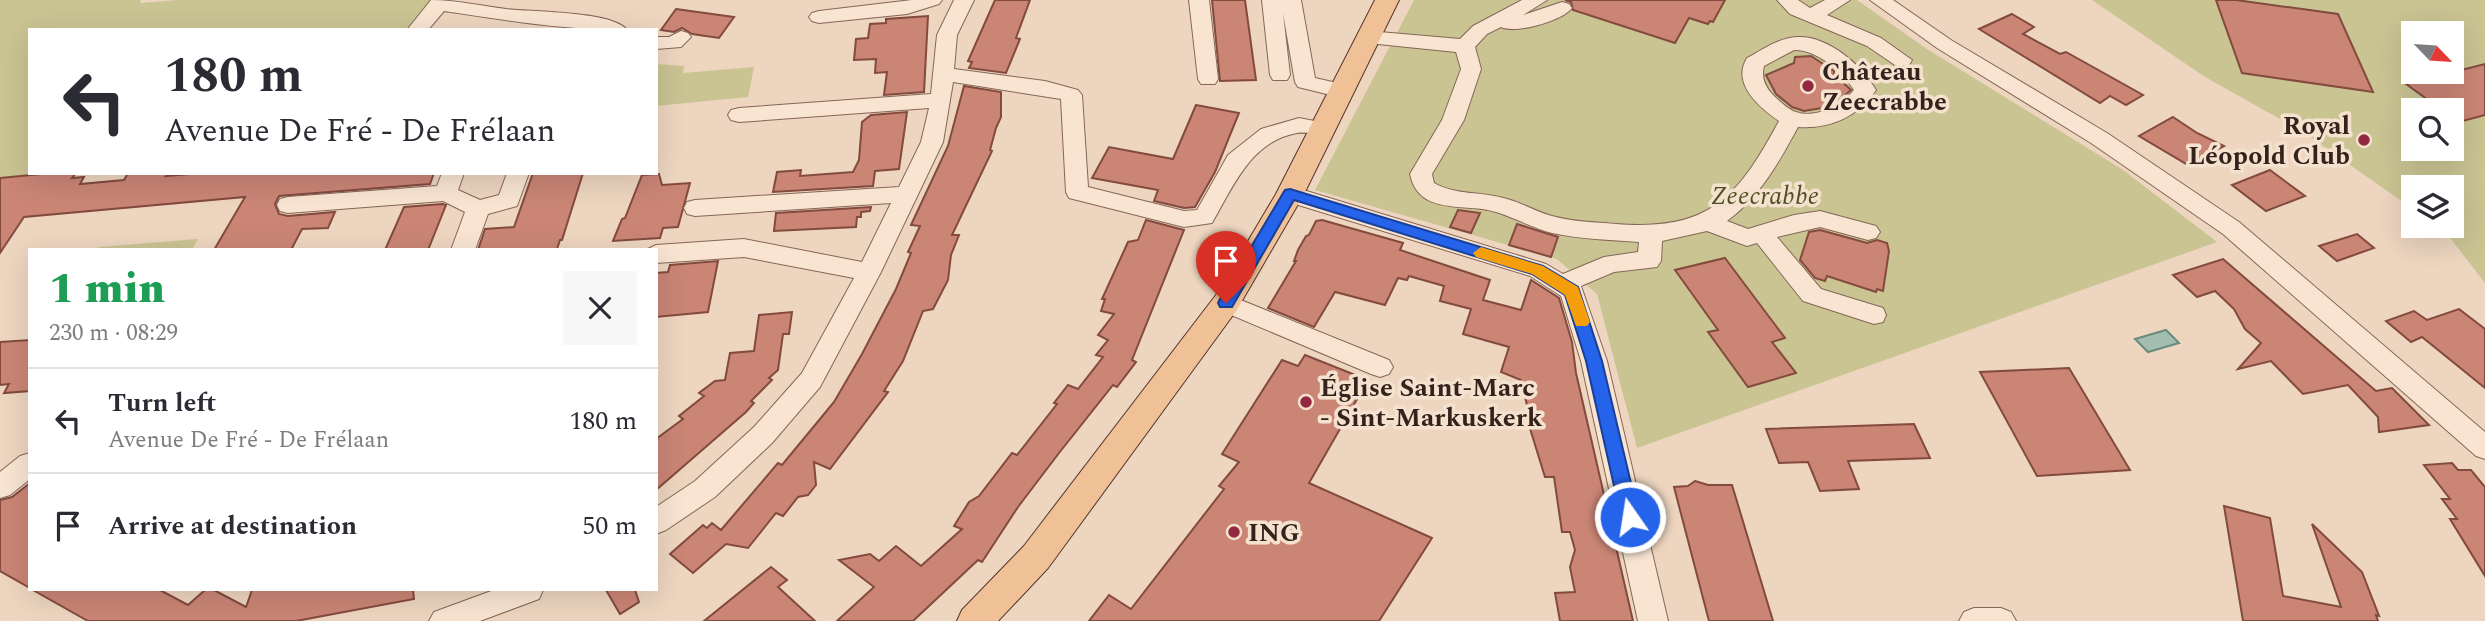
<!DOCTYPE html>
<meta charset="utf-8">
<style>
body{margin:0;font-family:Spectral,serif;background:#f7f7f7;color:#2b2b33;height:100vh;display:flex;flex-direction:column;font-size:26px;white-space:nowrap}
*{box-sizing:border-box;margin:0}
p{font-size:23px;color:#7c7c81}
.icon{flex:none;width:38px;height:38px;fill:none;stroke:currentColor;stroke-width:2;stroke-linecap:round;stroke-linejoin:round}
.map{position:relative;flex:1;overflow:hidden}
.panel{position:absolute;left:28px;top:248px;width:630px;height:343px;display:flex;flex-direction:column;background:#fff;border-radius:0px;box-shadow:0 7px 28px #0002}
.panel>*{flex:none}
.top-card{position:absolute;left:28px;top:28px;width:630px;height:147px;border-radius:0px;box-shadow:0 7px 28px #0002;background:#fff;color:#2b2b33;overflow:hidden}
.needle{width:46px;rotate:115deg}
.tools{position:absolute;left:2401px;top:21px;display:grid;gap:14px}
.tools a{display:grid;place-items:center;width:63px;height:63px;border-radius:0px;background:#fff;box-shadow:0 7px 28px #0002;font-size:35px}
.pin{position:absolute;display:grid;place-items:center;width:60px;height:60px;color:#fff;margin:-72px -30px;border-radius:50% 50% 50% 0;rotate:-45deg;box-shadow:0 0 7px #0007}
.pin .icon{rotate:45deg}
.me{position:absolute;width:77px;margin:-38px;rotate:347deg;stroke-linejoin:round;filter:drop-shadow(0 0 5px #0008)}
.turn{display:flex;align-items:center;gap:24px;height:147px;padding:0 21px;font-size:32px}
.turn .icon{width:91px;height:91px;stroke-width:2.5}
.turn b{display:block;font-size:49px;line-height:60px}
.round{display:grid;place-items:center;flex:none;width:74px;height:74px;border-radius:0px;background:#f7f7f7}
.headline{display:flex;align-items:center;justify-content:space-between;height:119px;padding:0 21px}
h1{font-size:42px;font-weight:800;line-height:52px;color:#1e9e55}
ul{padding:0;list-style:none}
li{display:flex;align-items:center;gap:21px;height:105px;padding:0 21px;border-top:2px solid #e1e1e2}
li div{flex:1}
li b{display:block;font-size:26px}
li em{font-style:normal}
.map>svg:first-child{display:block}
.green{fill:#cac493;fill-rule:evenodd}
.water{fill:#a2beb0;stroke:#6a8c7c;stroke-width:2}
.building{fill:#ca8575;stroke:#834a3e;stroke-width:2}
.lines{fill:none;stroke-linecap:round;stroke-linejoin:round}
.minor-casing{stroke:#856658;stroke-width:2}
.major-casing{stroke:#52352c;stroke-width:2}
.minor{fill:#f8e4d1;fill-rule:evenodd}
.major{fill:#f0c096;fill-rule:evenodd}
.route{fill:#2563eb;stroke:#184099;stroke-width:2}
.slow{fill:#f59e0b}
.poi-dot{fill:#922941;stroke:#f4e1ce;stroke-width:2.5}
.labels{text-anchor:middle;stroke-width:7;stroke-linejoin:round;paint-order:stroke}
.poi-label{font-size:26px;font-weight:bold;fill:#34221c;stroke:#f4e1ce;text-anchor:start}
.park-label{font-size:26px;font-style:italic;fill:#4f5023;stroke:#f4e1ce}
</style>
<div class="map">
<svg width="2485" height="621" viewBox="0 0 2485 621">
<rect width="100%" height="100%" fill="#edd5bf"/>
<g class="green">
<polygon points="0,0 141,0 140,3 178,0 434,0 409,30 30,30 30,173 47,173 0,178"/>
<polygon points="1414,0 1857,0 1927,49 2123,170 2217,242 1637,448 1597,294 1557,259 1315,190"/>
<path d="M2092,0H2485V283L2447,234L2436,226H2452V187H2413V209L2303,132L2205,77ZM2413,33H2452V72H2413ZM2413,110H2452V149H2413Z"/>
<polygon points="656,64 684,66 683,73 754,67 748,97 656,106"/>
<polygon points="198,239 192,250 97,250 99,247"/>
</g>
<polygon class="water" points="2166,330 2179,343 2148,352 2135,339"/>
<g class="building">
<polygon points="995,0 1030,0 1016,38 1020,39 1006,73 969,68 972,62 968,61"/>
<polygon points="1212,0 1245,0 1256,80 1220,81"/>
<polygon points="1565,0 1725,0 1713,22 1710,21 1708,24 1689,18 1675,43 1573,10 1571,2"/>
<polygon points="2216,0 2236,0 2338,14 2373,92 2242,73"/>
<polygon points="676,9 734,17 719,38 692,34 682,28 674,32 661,30"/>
<polygon points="2012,14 2034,27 2023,34 2060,54 2066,52 2143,95 2126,105 2110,96 2100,103 1979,29"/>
<polygon points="928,16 924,92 884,95 887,72 875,73 876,59 854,60 856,39 868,38 870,24 886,23 886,19"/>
<polygon points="1811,56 1834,71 1834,74 1851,90 1842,98 1822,108 1804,111 1792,107 1776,94 1766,75 1794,63 1795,57"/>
<polygon points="2485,64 2485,115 2459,122 2452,117 2452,110 2442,110 2406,84"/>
<polygon points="964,86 1001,92 1001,117 996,128 990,150 992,151 952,235 959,235 951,255 948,280 933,309 923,311 903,361 884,391 888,392 830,469 814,462 816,485 808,495 798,497 783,516 776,513 748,548 726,544 693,573 670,554 703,525 707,528 712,523 721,530 778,463 782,465 820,419 834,402 862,354 896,289 911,253 908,252 920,226 911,225 948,146"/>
<polygon points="1196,105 1239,113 1215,172 1195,207 1184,208 1154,201 1158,190 1092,178 1109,147 1173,159"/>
<polygon points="907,112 899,169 875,171 873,186 773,192 777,172 801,170 800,176 853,172 859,160 862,122 871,115"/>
<polygon points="2173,117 2197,133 2224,146 2188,165 2139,136"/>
<polygon points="2270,170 2305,196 2266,211 2232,185"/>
<polygon points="52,173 76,173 72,178 84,177 80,184 124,180 128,173 168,173 166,176 202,173 434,173 430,184 279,196 275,204 279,214 288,216 335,212 328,228 302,229 291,250 214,250 245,197 24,217 0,253 0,178"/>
<polygon points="533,173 583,173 562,240 560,240 557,249 478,250 485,229 514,227"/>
<polygon points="659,174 662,185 690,183 678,227 663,228 660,238 613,241 622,219 625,218 642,175"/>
<polygon points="442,204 446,205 428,250 385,250 404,207"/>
<polygon points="871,207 870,211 861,212 861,217 857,217 856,227 774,231 776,213"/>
<polygon points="1458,210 1480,213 1471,233 1450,227"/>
<polygon points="1146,220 1184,230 1132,360 1136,362 1117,387 1113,385 1059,453 1018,507 982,562 978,560 913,621 837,621 874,587 839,560 870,554 879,561 896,546 921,566 962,529 954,526 969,502 979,496 1012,453 1017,455 1057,404 1054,403 1068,385 1078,389 1103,357 1096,355 1108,340 1098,335 1114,314 1101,311 1105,299 1102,299 1128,242 1138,240"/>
<polygon points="1322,220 1403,243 1400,250 1490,280 1483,300 1521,310 1531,280 1559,298 1572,342 1576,373 1633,621 1560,621 1555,593 1575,592 1570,567 1575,550 1570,532 1562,532 1554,477 1545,477 1528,422 1531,422 1521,380 1501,372 1509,347 1463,334 1471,309 1440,301 1444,286 1409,276 1407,280 1398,278 1385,305 1335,292 1314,327 1268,308 1296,261 1294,261 1298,250 1306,236 1309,235 1316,221"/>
<polygon points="1517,224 1558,237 1551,257 1509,245"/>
<polygon points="1820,230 1867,243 1877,240 1887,243 1889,251 1883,291 1877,289 1876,292 1827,276 1825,281 1815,278 1800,260 1809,232"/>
<polygon points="2357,234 2374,248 2337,261 2319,246"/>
<polygon points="1725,258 1785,338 1772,342 1796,373 1748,387 1708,332 1718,330 1675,270"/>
<polygon points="2223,259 2376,391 2392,388 2429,425 2379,432 2378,417 2348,385 2303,394 2271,361 2238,369 2261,343 2245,329 2234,309 2215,291 2197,297 2173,275"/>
<polygon points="718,261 708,312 656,317 656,273 668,272 670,265"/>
<polygon points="2459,309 2485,329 2485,388 2422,337 2411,342 2386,321 2414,311 2427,320"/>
<polygon points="792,312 789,334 783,334 778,370 769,378 772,380 751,401 754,403 746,412 656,490 656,439 683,419 679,416 704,396 699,393 715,381 725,380 730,353 754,351 759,315"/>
<polygon points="30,340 30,391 4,393 9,384 0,385 0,342"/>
<polygon points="1305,355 1368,380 1309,483 1432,538 1379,621 1089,621 1109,595 1131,609 1224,489 1219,486 1239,462 1222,454 1282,360 1298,366"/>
<polygon points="2069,368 2130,470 2037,476 1980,372"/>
<polygon points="1914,424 1930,458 1848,461 1859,489 1820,491 1808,462 1779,463 1766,429"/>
<polygon points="2452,463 2458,470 2471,470 2485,487 2485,576 2450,519 2457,519 2442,499 2450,499 2424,465"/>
<polygon points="1695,481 1708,485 1732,485 1773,621 1709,621 1674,487 1688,486"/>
<polygon points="30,483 30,588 0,571 0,500 12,497"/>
<polygon points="2224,506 2270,518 2283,596 2341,607 2312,524 2362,572 2379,616 2376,615 2378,621 2243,621"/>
<polygon points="771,567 787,580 778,587 815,621 704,621"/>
<polygon points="33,590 160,590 188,605 205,590 214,590 246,607 252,590 413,590 414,599 296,621 88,621"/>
<polygon points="606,590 635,590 639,602 620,614"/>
</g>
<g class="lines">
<defs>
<g id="minor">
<path d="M431,0C457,0 481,6 506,9C531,12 613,11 627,30C565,30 504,20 444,11L428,30H407Z"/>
<polygon points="912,0 942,0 939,4 907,14 819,23 812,21 809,17 812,13 819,11"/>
<path d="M954,0H974L957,35L954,69L1045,81L1078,90L1082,95L1088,187L1184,211L1197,210L1228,155L1261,129L1299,118L1330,124L1333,129L1330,134C1318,137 1308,131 1297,133C1251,141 1233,187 1212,223L1184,227L1069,198L1066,192L1061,99L953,82L943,142L881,272L820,387L772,443L715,497L666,530L656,534V507L695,481L754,427L802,373L854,278L744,257L656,263V250H646L656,245L744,239L862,262L891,203L695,216L687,214L684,208L687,202L695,200L899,187L921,142L929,108L739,122L731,120L728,115L731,110L739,108L931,94L937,35Z"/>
<polygon points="1189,0 1209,0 1218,79 1215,84 1201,84 1198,79"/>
<polygon points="1262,0 1301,0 1315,78 1350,86 1354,91 1350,96 1343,98 1298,87 1295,82 1283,13 1290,75 1287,80 1273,80 1270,75"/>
<path d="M1522,0H1547L1523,15L1562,2L1569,4L1572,8C1562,21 1516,34 1501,27L1487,34L1475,47L1481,69L1464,120L1432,174L1434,183C1457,196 1482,191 1507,199C1522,203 1537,212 1552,216C1573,222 1595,222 1616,224C1709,231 1737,199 1779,121C1760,108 1731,84 1747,58C1762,50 1778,38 1797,37C1827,35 1862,65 1876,90C1858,117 1830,129 1798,127C1779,162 1760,197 1727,221L1748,229L1794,215L1820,211L1876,226L1880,232L1876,238L1868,240L1820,227L1777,237L1821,289L1883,308L1886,315L1883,322L1874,324L1803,301L1757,243L1747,246L1707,231L1662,241L1661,261L1657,267L1614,272L1581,286L1607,361L1668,621H1638L1581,361L1561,296L1530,276L1282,200L1279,194L1282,188L1290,186L1546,264L1563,274L1604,257L1638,252L1639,242C1610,240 1580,239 1552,233C1533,228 1515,218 1496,212C1465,202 1419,217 1410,174L1442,120L1461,69L1456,52L1368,43L1361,41L1358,37L1361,33L1368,31L1460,39L1473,26ZM1794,50C1816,49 1843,72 1854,90C1842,105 1816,119 1796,112C1788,110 1780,101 1774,96C1765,87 1761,78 1764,66Z"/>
<polygon points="1777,0 1798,0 1810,8 1825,0 1850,0 1827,15 1881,38 1912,60 1909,65 1895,65 1867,46 1790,14"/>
<polygon points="1870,0 1893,0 1951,40 2107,133 2239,222 2485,432 2485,459 2476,456 2223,234 2091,143 1937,48"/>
<polygon points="681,31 688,33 691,37 681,47 656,49 656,37 669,37"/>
<polygon points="442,173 464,173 458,190 480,200 499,195 507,173 529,173 517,206 488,214 475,250 451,250 465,212 443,201 288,213 280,211 277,205 280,199 288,197 437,186"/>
<polygon points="1226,294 1389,360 1393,367 1389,374 1380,377 1371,374 1217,309 1214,303 1217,297"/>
<polygon points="30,453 30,479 10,495 0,498 0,472 20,456"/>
<polygon points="494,590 543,590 539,599 480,621 429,621 434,612"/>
<polygon points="1974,608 2001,608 2011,612 2016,621 1959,621 1964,612"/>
</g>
<polygon id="major" points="1375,0 1399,0 1304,194 1236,311 1048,568 998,621 957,621 962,610 1024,546 1216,295 1276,194"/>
</defs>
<use href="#minor" class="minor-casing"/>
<use href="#major" class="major-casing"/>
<use href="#minor" class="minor"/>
<use href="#major" class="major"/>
</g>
<polygon class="route" points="1290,189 1543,266 1578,287 1602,361 1639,517 1636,523 1630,525 1623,523 1621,517 1586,361 1565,295 1532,274 1294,200 1232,307 1220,307 1218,303 1220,299 1285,190"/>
<polygon class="slow" points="1481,247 1543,266 1578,287 1590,322 1587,326 1576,326 1565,295 1532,274 1476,257 1473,253"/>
<g class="poi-dot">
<circle cx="1808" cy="86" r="7"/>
<circle cx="2364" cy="140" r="7"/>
<circle cx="1306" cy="402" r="7"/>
<circle cx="1234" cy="532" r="7"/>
</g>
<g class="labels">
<g class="poi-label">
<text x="1822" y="80">Château<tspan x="1822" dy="30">Zeecrabbe</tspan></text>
<text x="2350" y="134" text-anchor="end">Royal<tspan x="2350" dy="30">Léopold Club</tspan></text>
<text x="1320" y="396">Église Saint-Marc<tspan x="1320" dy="30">- Sint-Markuskerk</tspan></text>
<text x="1248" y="541">ING</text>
</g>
<g class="park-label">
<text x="1765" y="204">Zeecrabbe</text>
</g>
</g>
</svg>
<div class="tools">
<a><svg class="needle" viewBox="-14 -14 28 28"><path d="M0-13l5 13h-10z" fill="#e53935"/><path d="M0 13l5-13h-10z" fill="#7c7c81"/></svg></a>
<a><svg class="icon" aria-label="search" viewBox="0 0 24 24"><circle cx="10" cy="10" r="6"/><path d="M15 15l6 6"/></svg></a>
<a><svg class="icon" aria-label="layers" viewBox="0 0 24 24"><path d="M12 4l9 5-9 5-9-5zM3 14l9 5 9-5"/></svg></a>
</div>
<div class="pin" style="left:1226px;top:303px;background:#d93025"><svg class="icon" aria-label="arrive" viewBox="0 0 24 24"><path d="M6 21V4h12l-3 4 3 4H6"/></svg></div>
<svg class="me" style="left:1630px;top:517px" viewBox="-20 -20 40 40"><circle r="17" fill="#2563eb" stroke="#fff" stroke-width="3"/><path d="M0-11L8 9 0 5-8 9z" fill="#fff"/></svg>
<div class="top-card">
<div class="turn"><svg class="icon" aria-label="left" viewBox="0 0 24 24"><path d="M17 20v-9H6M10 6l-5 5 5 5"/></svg><div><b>180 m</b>Avenue De Fré - De Frélaan</div></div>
</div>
<section class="panel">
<div class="headline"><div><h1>1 min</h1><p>230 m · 08:29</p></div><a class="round"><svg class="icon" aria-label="close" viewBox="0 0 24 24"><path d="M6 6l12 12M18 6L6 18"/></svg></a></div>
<ul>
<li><svg class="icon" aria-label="left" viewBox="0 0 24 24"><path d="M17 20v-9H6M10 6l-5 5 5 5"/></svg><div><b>Turn left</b><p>Avenue De Fré - De Frélaan</p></div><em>180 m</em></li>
<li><svg class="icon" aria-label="arrive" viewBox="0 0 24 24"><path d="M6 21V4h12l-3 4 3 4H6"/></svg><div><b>Arrive at destination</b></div><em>50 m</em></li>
</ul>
</section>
</div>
